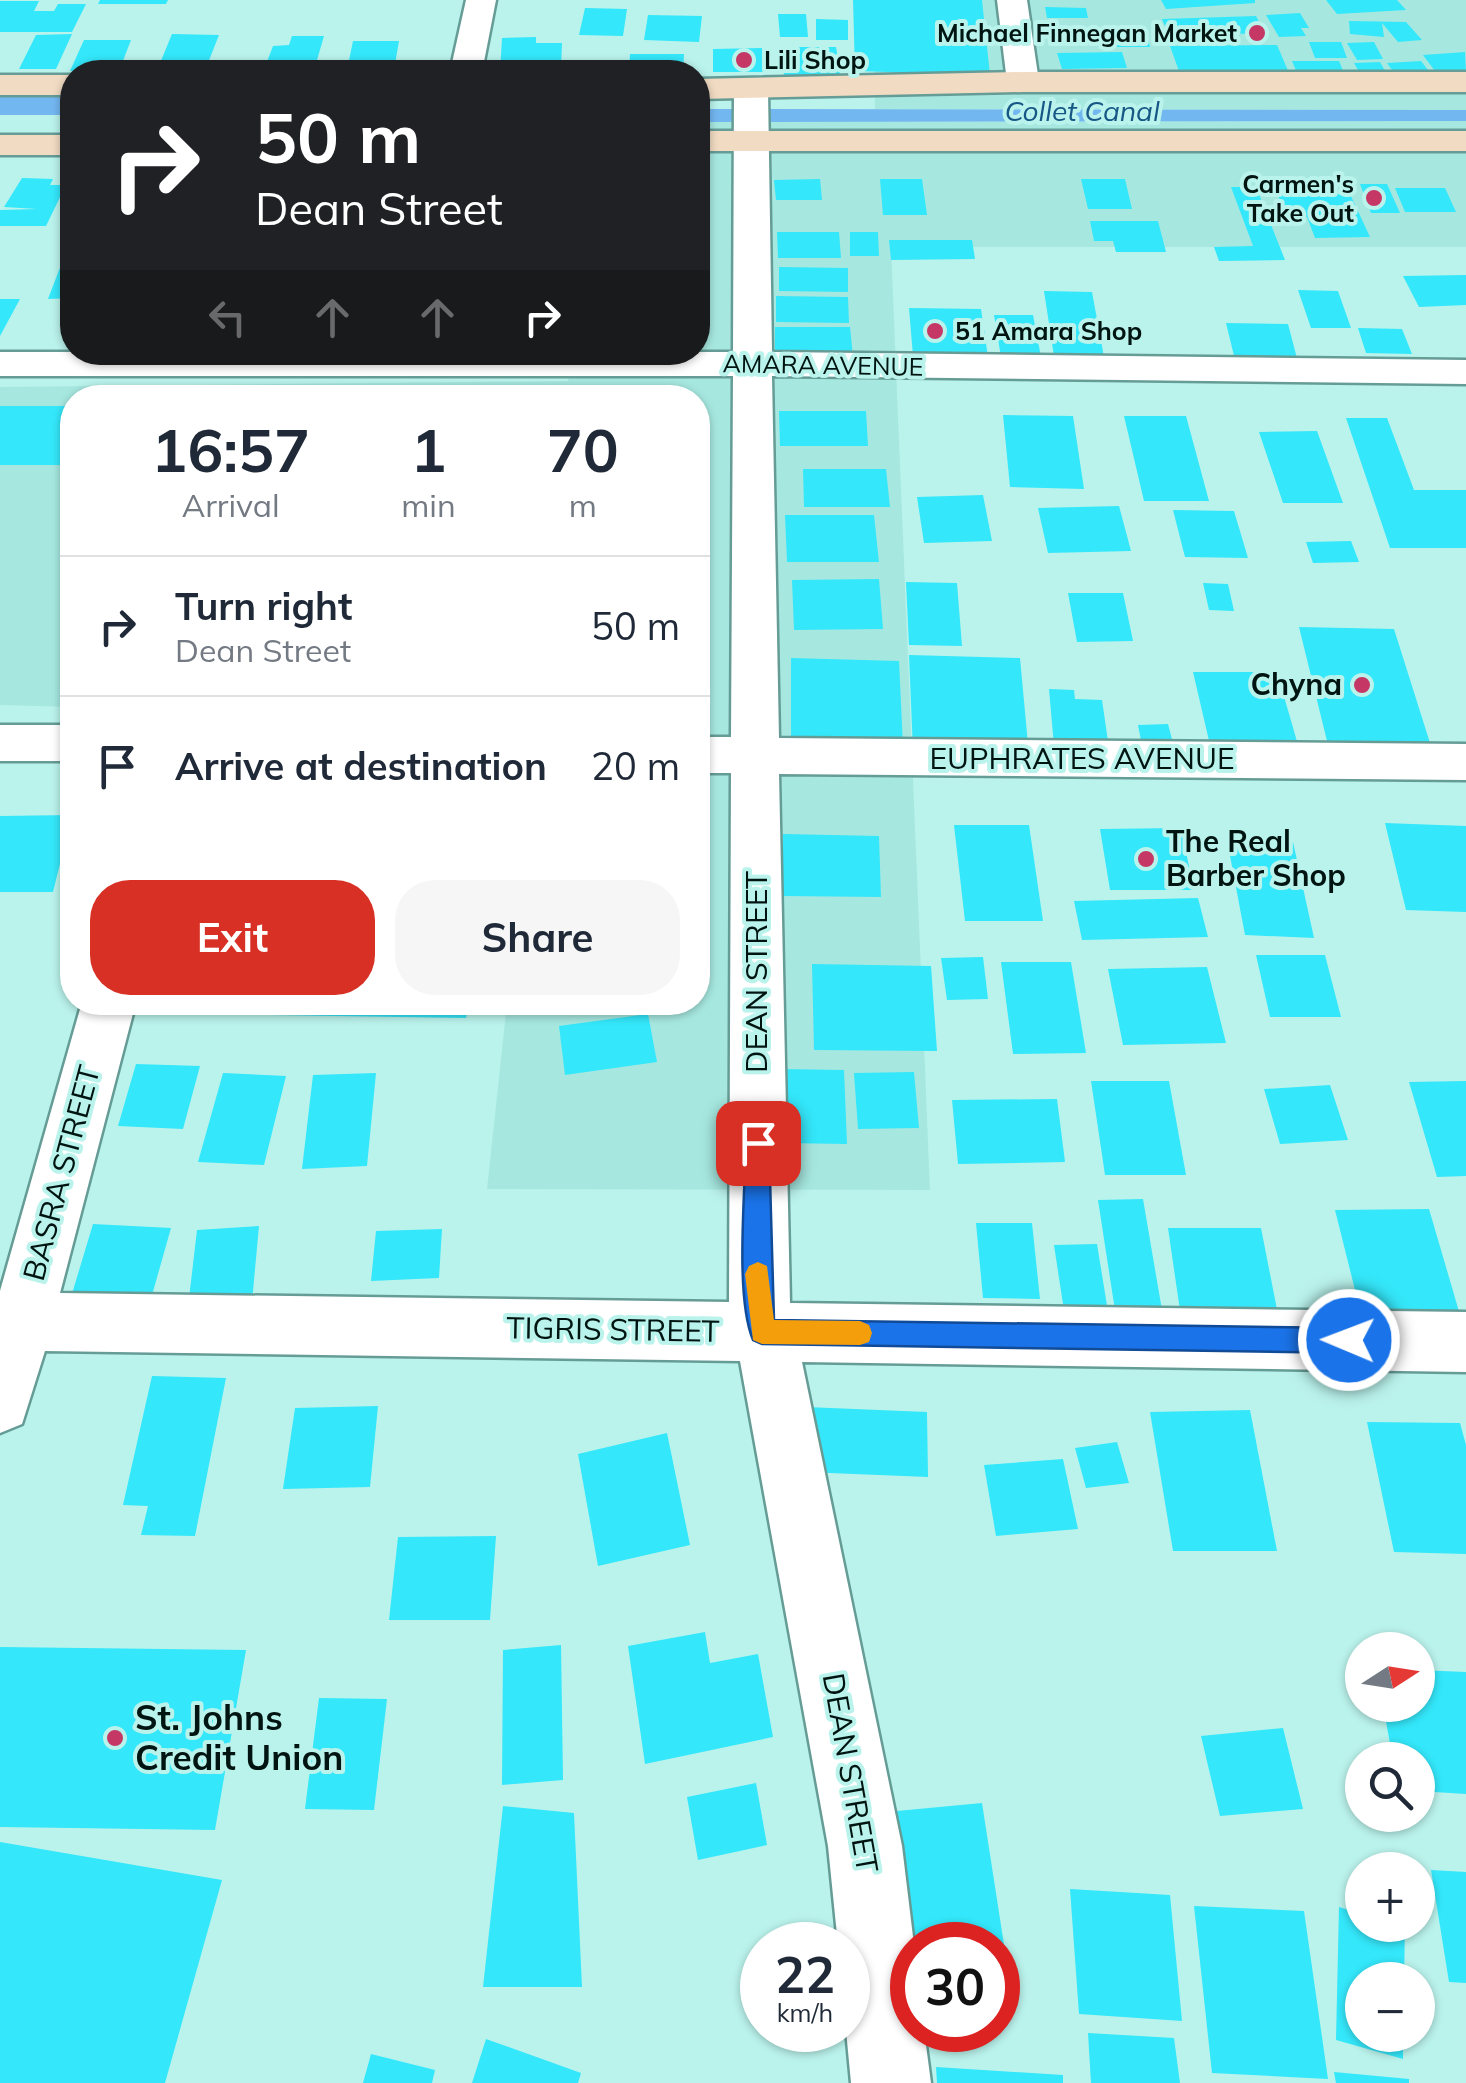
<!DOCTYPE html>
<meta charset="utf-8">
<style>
body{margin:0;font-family:Mulish,sans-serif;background:#f6f6f7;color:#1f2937;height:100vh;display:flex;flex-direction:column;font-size:38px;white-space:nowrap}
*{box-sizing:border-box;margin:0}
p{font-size:32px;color:#747a83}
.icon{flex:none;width:55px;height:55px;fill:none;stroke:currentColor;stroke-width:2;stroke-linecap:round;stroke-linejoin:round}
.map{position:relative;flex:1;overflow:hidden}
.panel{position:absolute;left:60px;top:385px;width:650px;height:630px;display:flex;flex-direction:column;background:#fff;border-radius:40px;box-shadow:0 2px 8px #0004}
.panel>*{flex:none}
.banner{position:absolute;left:60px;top:60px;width:650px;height:305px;border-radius:40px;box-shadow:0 2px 8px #0004;background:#202124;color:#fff;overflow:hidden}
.needle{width:65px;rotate:78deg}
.fabs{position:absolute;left:1345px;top:1632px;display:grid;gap:20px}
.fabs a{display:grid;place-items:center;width:90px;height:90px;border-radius:50%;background:#fff;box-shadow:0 2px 8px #0004;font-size:50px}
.speed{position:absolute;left:740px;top:1922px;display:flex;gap:20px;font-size:50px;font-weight:700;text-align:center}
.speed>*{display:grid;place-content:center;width:130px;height:130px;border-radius:50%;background:#fff;box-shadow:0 2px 8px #0004;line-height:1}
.speed small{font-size:25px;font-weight:400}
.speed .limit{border:15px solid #d22;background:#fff;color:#111}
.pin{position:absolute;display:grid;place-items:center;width:85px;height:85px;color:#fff;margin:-42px;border-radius:20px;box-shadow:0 5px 15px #0006}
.me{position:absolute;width:110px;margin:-55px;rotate:271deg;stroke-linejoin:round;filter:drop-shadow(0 0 8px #0008)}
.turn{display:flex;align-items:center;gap:35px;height:210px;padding:0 30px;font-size:45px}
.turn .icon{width:130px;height:130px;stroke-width:2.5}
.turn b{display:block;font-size:70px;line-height:85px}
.lanes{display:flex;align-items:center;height:95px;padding:0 30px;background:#0003;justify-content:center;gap:50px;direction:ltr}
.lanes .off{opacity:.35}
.eta{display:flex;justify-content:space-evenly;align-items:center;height:170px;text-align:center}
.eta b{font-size:60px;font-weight:700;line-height:70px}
.button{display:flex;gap:20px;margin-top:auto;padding:20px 30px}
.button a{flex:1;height:115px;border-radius:40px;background:#d93025;color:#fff;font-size:40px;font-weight:700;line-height:115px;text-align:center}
.button a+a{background:#f6f6f7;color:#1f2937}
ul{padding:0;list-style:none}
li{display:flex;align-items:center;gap:30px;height:140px;padding:0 30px;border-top:2px solid #e0e1e3}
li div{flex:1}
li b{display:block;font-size:38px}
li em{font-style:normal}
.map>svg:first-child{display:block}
.built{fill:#a6e8e0}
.water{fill:#73b7f1}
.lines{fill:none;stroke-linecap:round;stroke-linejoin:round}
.canal{fill:#73b7f1;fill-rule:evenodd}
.building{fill:#34e7fa}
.street-casing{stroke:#669c96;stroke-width:5}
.secondary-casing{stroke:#669c96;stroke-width:5}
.street{fill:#fff;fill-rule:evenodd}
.secondary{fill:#f1dbc3;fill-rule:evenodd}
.route{fill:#1a73e8;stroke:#114b97;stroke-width:2.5}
.slow{fill:#f59e0b}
.poi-dot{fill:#c53865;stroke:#baf3ec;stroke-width:4}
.labels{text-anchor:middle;stroke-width:8;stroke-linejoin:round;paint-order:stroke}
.far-poi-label{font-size:25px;font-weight:bold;fill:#001411;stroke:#baf3ec;text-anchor:end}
.far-street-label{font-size:25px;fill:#001411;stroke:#baf3ec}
.far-water-label{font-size:28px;font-style:italic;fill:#175786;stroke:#baf3ec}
.poi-label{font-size:30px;font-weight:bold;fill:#001411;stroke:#baf3ec;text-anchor:end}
.street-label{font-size:30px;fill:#001411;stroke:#baf3ec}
.near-poi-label{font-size:35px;font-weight:bold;fill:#001411;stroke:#baf3ec;text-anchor:start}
</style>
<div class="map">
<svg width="1466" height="2083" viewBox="0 0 1466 2083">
<rect width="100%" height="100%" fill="#baf3ec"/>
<g class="built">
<polygon points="873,0 1466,0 1466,110 875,109"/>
<polygon points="1466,121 1466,247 891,247 930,1190 487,1189 507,1003 698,1002 698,398 72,398 72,707 0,705 0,387 568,381 575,353 698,352 698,122"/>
</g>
<polygon class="water" points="698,109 1466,110 1466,121 698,122"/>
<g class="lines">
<rect class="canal" x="0" y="89" width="72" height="26"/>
</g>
<g class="building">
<polygon points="100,0 168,0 166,4 98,4"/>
<polygon points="853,0 982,0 990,75 855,71"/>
<polygon points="1161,0 1255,0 1255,3 1166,9"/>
<polygon points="1326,0 1397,0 1406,10 1337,14"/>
<polygon points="0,1 39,1 34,11 54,11 58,4 86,4 72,32 0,32"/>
<polygon points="1045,7 1086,8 1088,18 1047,18"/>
<polygon points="585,8 627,9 623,36 579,35"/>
<polygon points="1300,13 1309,28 1301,28 1306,36 1279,37 1266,15"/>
<polygon points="778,14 806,14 808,37 780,37"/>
<polygon points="648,15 702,16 699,42 644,40"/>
<polygon points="1256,16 1265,33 1169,36 1162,19"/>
<polygon points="816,19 848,20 848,40 816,40"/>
<polygon points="1349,21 1406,22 1422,40 1398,42 1382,23 1384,37 1350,34"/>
<polygon points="1095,31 1146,31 1150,47 1098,47"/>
<polygon points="72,34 56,69 19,69 36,35"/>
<polygon points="172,34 219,35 206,68 158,68"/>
<polygon points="292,36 324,36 315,67 265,67 273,46 289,45"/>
<polygon points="536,37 536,43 562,43 561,67 500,72 502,38"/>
<polygon points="84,40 131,40 119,71 70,71"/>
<polygon points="353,41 399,41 395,64 348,65"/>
<polygon points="1309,42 1341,42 1347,58 1315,58"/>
<polygon points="1374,42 1383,59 1357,60 1347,43"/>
<polygon points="1277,45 1289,73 1180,74 1170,46"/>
<polygon points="782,47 836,47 841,77 784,77"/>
<polygon points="762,48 763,72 713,72 713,49"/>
<polygon points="1122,52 1127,68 1062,69 1057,53"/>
<polygon points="1465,52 1466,73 1438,75 1423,55"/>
<polygon points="630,54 684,54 683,72 629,72"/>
<polygon points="1292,61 1339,61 1344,73 1297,73"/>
<polygon points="1421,61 1431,74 1397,77 1387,63"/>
<polygon points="1380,62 1388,76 1362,77 1354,63"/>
<polygon points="22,178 53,179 50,185 66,185 46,226 0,226 0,210 37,209 4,207"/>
<polygon points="820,179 822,200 776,200 774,180"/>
<polygon points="880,179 922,179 927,215 883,215"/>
<polygon points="1081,179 1125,179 1132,209 1088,209"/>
<polygon points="1360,184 1387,184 1400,213 1371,213"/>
<polygon points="1274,186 1296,186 1300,195 1350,194 1370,237 1315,238 1307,217 1287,217"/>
<polygon points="1231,187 1256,187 1285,260 1219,261 1214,247 1253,246"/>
<polygon points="1395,188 1445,188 1456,212 1405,212"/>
<polygon points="1090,221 1158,221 1166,252 1116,252 1113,241 1094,241"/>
<polygon points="777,232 839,232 841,258 778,258"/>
<polygon points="850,232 878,232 879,256 850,256"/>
<polygon points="889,240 972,240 975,259 891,260"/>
<polygon points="61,265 72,265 72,298 48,299"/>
<polygon points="779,267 848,268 848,292 779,291"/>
<polygon points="1466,275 1466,305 1419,307 1403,276"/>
<polygon points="1298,290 1338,291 1351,328 1311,328"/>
<polygon points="1044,291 1092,292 1104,357 1054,356"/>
<polygon points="776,296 848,297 849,323 776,322"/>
<polygon points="0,299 20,299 0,336"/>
<polygon points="909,308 981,309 988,357 913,356"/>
<polygon points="994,315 1033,315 1041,357 1001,357"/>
<polygon points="1226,323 1288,324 1298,362 1235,360"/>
<polygon points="775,327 850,327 853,357 775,357"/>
<polygon points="1358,328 1402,329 1412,354 1366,353"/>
<rect x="0" y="406" width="72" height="59"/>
<polygon points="779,411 866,411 868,446 780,446"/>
<polygon points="1003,415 1073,416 1084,489 1010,487"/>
<polygon points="1124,416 1186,416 1209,501 1144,501"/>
<polygon points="1346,418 1387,418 1414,490 1466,490 1466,548 1390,548"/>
<polygon points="1317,431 1343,503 1283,503 1259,432"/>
<polygon points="803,469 886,469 890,507 804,507"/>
<polygon points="983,495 992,541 924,543 917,497"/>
<polygon points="1119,506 1131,551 1048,553 1038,508"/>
<polygon points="1173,510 1234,511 1248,558 1185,557"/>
<polygon points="785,515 874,515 879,562 787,562"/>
<polygon points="1351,541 1359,562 1313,563 1306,542"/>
<polygon points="879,579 883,629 794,630 792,580"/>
<polygon points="906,582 957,583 962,646 909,645"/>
<polygon points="1203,583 1228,584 1234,611 1209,610"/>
<polygon points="1068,593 1123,593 1133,641 1077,642"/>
<polygon points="1299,627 1394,629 1430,743 1327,741"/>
<polygon points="909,655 1020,658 1029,755 913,751"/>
<polygon points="791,658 899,661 903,746 791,744"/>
<polygon points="1193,672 1277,672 1298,745 1210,745"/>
<polygon points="1049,689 1074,690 1075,699 1102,700 1109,748 1054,746"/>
<polygon points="1168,724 1175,751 1143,751 1138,725"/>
<polygon points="72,815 53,892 0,892 0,816"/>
<polygon points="1385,823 1466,826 1466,912 1406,910"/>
<polygon points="954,825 1029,825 1043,921 965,921"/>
<polygon points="1181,828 1194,890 1110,890 1100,829"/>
<polygon points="783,834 879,836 881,897 783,896"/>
<polygon points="1227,840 1293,842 1314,938 1245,935"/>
<polygon points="1198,898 1208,937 1082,940 1074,901"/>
<polygon points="1256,955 1325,955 1341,1017 1270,1017"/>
<polygon points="983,957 988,999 947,1000 941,958"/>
<polygon points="1001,962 1071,962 1086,1053 1013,1054"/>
<polygon points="812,964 931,966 937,1051 814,1050"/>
<polygon points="1207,967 1226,1043 1123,1045 1108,969"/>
<polygon points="205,1002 469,1002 466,1018 202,1014"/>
<polygon points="648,1014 657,1062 565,1075 559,1026"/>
<polygon points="136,1064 200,1066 183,1129 118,1126"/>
<polygon points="781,1069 844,1070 847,1144 782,1143"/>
<polygon points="914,1072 919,1128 858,1129 854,1073"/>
<polygon points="223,1073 286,1076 264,1165 198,1162"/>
<polygon points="376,1073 367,1166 302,1169 313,1075"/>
<polygon points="1091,1081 1169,1081 1186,1175 1105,1175"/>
<polygon points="1466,1081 1466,1176 1437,1177 1409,1082"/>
<polygon points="1330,1085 1348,1140 1280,1144 1264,1089"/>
<polygon points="1057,1099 1065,1162 958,1164 952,1100"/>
<polygon points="1143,1199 1163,1316 1116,1317 1098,1200"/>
<polygon points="1429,1209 1465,1332 1366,1334 1335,1210"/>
<polygon points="976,1223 1032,1223 1040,1299 983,1298"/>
<polygon points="93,1224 171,1228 145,1320 65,1317"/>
<polygon points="259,1226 252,1302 188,1307 197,1230"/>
<polygon points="1168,1228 1261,1228 1283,1340 1184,1338"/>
<polygon points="442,1229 439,1278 371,1281 376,1231"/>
<polygon points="1097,1244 1110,1324 1066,1324 1054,1245"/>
<polygon points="152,1376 226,1378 195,1536 141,1535 148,1506 123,1505"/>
<polygon points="378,1406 370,1487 283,1489 295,1408"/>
<polygon points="806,1407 927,1412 928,1477 805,1472"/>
<polygon points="1250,1410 1277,1551 1173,1551 1150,1412"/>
<polygon points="1367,1422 1460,1423 1466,1445 1466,1554 1394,1552"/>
<polygon points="667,1433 690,1545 598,1566 578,1454"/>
<polygon points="1117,1442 1129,1483 1086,1488 1075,1448"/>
<polygon points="1063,1459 1078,1529 996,1536 984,1465"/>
<polygon points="496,1536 490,1620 389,1620 398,1537"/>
<polygon points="705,1632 710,1663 758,1654 773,1737 645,1764 628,1646"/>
<polygon points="561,1645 563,1780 502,1785 503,1650"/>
<polygon points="0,1647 246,1650 215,1830 0,1827"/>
<polygon points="1418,1670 1466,1672 1466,1794 1418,1791 1418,1760 1393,1760 1383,1705 1418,1705"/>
<polygon points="319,1698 387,1699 374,1810 305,1809"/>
<polygon points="1283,1728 1303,1809 1220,1816 1201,1736"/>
<polygon points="756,1783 767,1845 698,1860 687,1797"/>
<polygon points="982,1803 1014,2009 998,2011 998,1945 912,1945 912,2019 891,2021 865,1814"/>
<polygon points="503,1806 574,1813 582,1987 483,1987"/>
<polygon points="0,1842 222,1880 165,2083 0,2083"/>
<polygon points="1431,1870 1466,1872 1466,1983 1449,1982"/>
<polygon points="1070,1889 1170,1895 1182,2021 1079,2014"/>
<polygon points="1194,1906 1304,1911 1328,2079 1212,2073"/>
<polygon points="1339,1907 1362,1914 1362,1925 1405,1926 1404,1980 1362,1980 1362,2035 1403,2035 1403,2059 1336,2040"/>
<polygon points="1088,2033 1174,2038 1180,2083 1091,2083"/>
<polygon points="486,2039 581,2073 578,2083 472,2083"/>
<polygon points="371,2054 435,2070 432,2083 363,2083"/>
<polygon points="936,2067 1063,2075 1063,2083 937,2083"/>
<polygon points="1334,2072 1409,2079 1409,2083 1336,2083"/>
</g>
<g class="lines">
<defs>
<g id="street">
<polygon points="466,0 496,0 482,72 450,72"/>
<polygon points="997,0 1027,0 1039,82 1035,89 1011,89 1007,82"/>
<polygon points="751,80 763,83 768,90 772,352 1466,360 1466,384 772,376 779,738 1466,744 1466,780 779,774 790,1303 1466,1312 1466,1372 802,1362 902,1846 914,1945 912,2030 924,2030 931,2083 851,2083 846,2030 848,1945 838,1945 828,1846 740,1361 45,1351 22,1424 0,1433 0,1291 82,1002 136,1002 60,1293 729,1302 731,773 698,773 698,737 731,737 733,376 0,376 0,352 733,352 734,90 739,83"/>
<rect x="0" y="725" width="72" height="36"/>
</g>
<g id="secondary">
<polygon points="1023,72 1466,72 1466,92 1023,92 698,99 698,79"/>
<rect x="0" y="75" width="72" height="20"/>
<rect x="698" y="131" width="768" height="20"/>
<rect x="0" y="135" width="72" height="20"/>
</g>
</defs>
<use href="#street" class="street-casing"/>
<use href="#secondary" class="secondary-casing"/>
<use href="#street" class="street"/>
<use href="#secondary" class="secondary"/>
</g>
<path class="route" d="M758,1132L766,1135L769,1143L774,1320L1349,1328L1358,1332L1362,1340L1358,1349L1349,1353L762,1344L753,1340C735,1297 745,1193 746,1143L749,1135Z"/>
<polygon class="slow" points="758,1262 767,1266 774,1320 860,1321 869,1325 872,1333 869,1342 860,1345 762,1344 753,1340 745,1274 749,1266"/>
<g class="poi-dot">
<circle cx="1257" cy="33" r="10"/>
<circle cx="744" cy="60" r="10"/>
<circle cx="1374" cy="198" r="10"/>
<circle cx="935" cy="331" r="10"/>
<circle cx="1362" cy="685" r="10"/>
<circle cx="1146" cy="859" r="10"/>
<circle cx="115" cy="1738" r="10"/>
</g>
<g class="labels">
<g class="far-poi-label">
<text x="1237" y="42">Michael Finnegan Market</text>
<text x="764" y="69" text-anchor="start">Lili Shop</text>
<text x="1354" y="193">Carmen's<tspan x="1354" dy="29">Take Out</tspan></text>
<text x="955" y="340" text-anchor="start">51 Amara Shop</text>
</g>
<g class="far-street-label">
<text transform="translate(823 365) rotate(1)" y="9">AMARA AVENUE</text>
</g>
<g class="far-water-label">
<text x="1082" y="121">Collet Canal</text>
</g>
<g class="poi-label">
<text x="1342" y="695">Chyna</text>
<text x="1166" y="852" text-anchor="start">The Real<tspan x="1166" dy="34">Barber Shop</tspan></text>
</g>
<g class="street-label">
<text x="1082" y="769">EUPHRATES AVENUE</text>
<text transform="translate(757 972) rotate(-90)" y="10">DEAN STREET</text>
<text transform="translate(62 1173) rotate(-75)" y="10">BASRA STREET</text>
<text transform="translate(613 1330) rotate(1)" y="10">TIGRIS STREET</text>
<text transform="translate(850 1773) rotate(80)" y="10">DEAN STREET</text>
</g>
<g class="near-poi-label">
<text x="135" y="1730">St. Johns<tspan x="135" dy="40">Credit Union</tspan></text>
</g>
</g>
</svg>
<div class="fabs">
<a><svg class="needle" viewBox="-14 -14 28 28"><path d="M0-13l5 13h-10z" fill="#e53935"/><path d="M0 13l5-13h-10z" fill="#747a83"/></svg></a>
<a><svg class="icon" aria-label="search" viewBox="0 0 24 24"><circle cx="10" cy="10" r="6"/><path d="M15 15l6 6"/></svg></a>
<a>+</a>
<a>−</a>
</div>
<div class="speed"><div>22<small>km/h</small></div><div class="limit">30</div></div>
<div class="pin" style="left:758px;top:1143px;background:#d93025"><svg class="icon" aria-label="arrive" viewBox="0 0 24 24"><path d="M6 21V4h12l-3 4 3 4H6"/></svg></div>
<svg class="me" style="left:1349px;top:1340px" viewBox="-20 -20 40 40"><circle r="17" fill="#1a73e8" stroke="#fff" stroke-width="3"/><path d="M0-11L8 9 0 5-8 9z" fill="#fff"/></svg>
<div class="banner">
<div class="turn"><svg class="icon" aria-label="right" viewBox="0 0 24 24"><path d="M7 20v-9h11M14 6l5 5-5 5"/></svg><div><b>50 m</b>Dean Street</div></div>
<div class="lanes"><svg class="icon off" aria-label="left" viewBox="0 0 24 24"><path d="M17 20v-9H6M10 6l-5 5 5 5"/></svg><svg class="icon off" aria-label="ahead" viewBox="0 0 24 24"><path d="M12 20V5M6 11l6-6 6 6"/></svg><svg class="icon off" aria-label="ahead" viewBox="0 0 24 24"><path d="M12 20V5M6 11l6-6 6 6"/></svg><svg class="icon" aria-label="right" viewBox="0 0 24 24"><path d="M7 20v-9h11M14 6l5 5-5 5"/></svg></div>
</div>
<section class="panel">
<div class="eta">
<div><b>16:57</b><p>Arrival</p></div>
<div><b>1</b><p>min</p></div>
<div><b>70</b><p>m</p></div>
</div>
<ul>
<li><svg class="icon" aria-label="right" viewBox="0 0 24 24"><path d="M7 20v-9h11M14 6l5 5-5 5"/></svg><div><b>Turn right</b><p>Dean Street</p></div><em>50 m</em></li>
<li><svg class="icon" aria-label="arrive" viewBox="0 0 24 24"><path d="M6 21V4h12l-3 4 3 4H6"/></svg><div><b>Arrive at destination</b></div><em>20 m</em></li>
</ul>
<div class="button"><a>Exit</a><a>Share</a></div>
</section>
</div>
